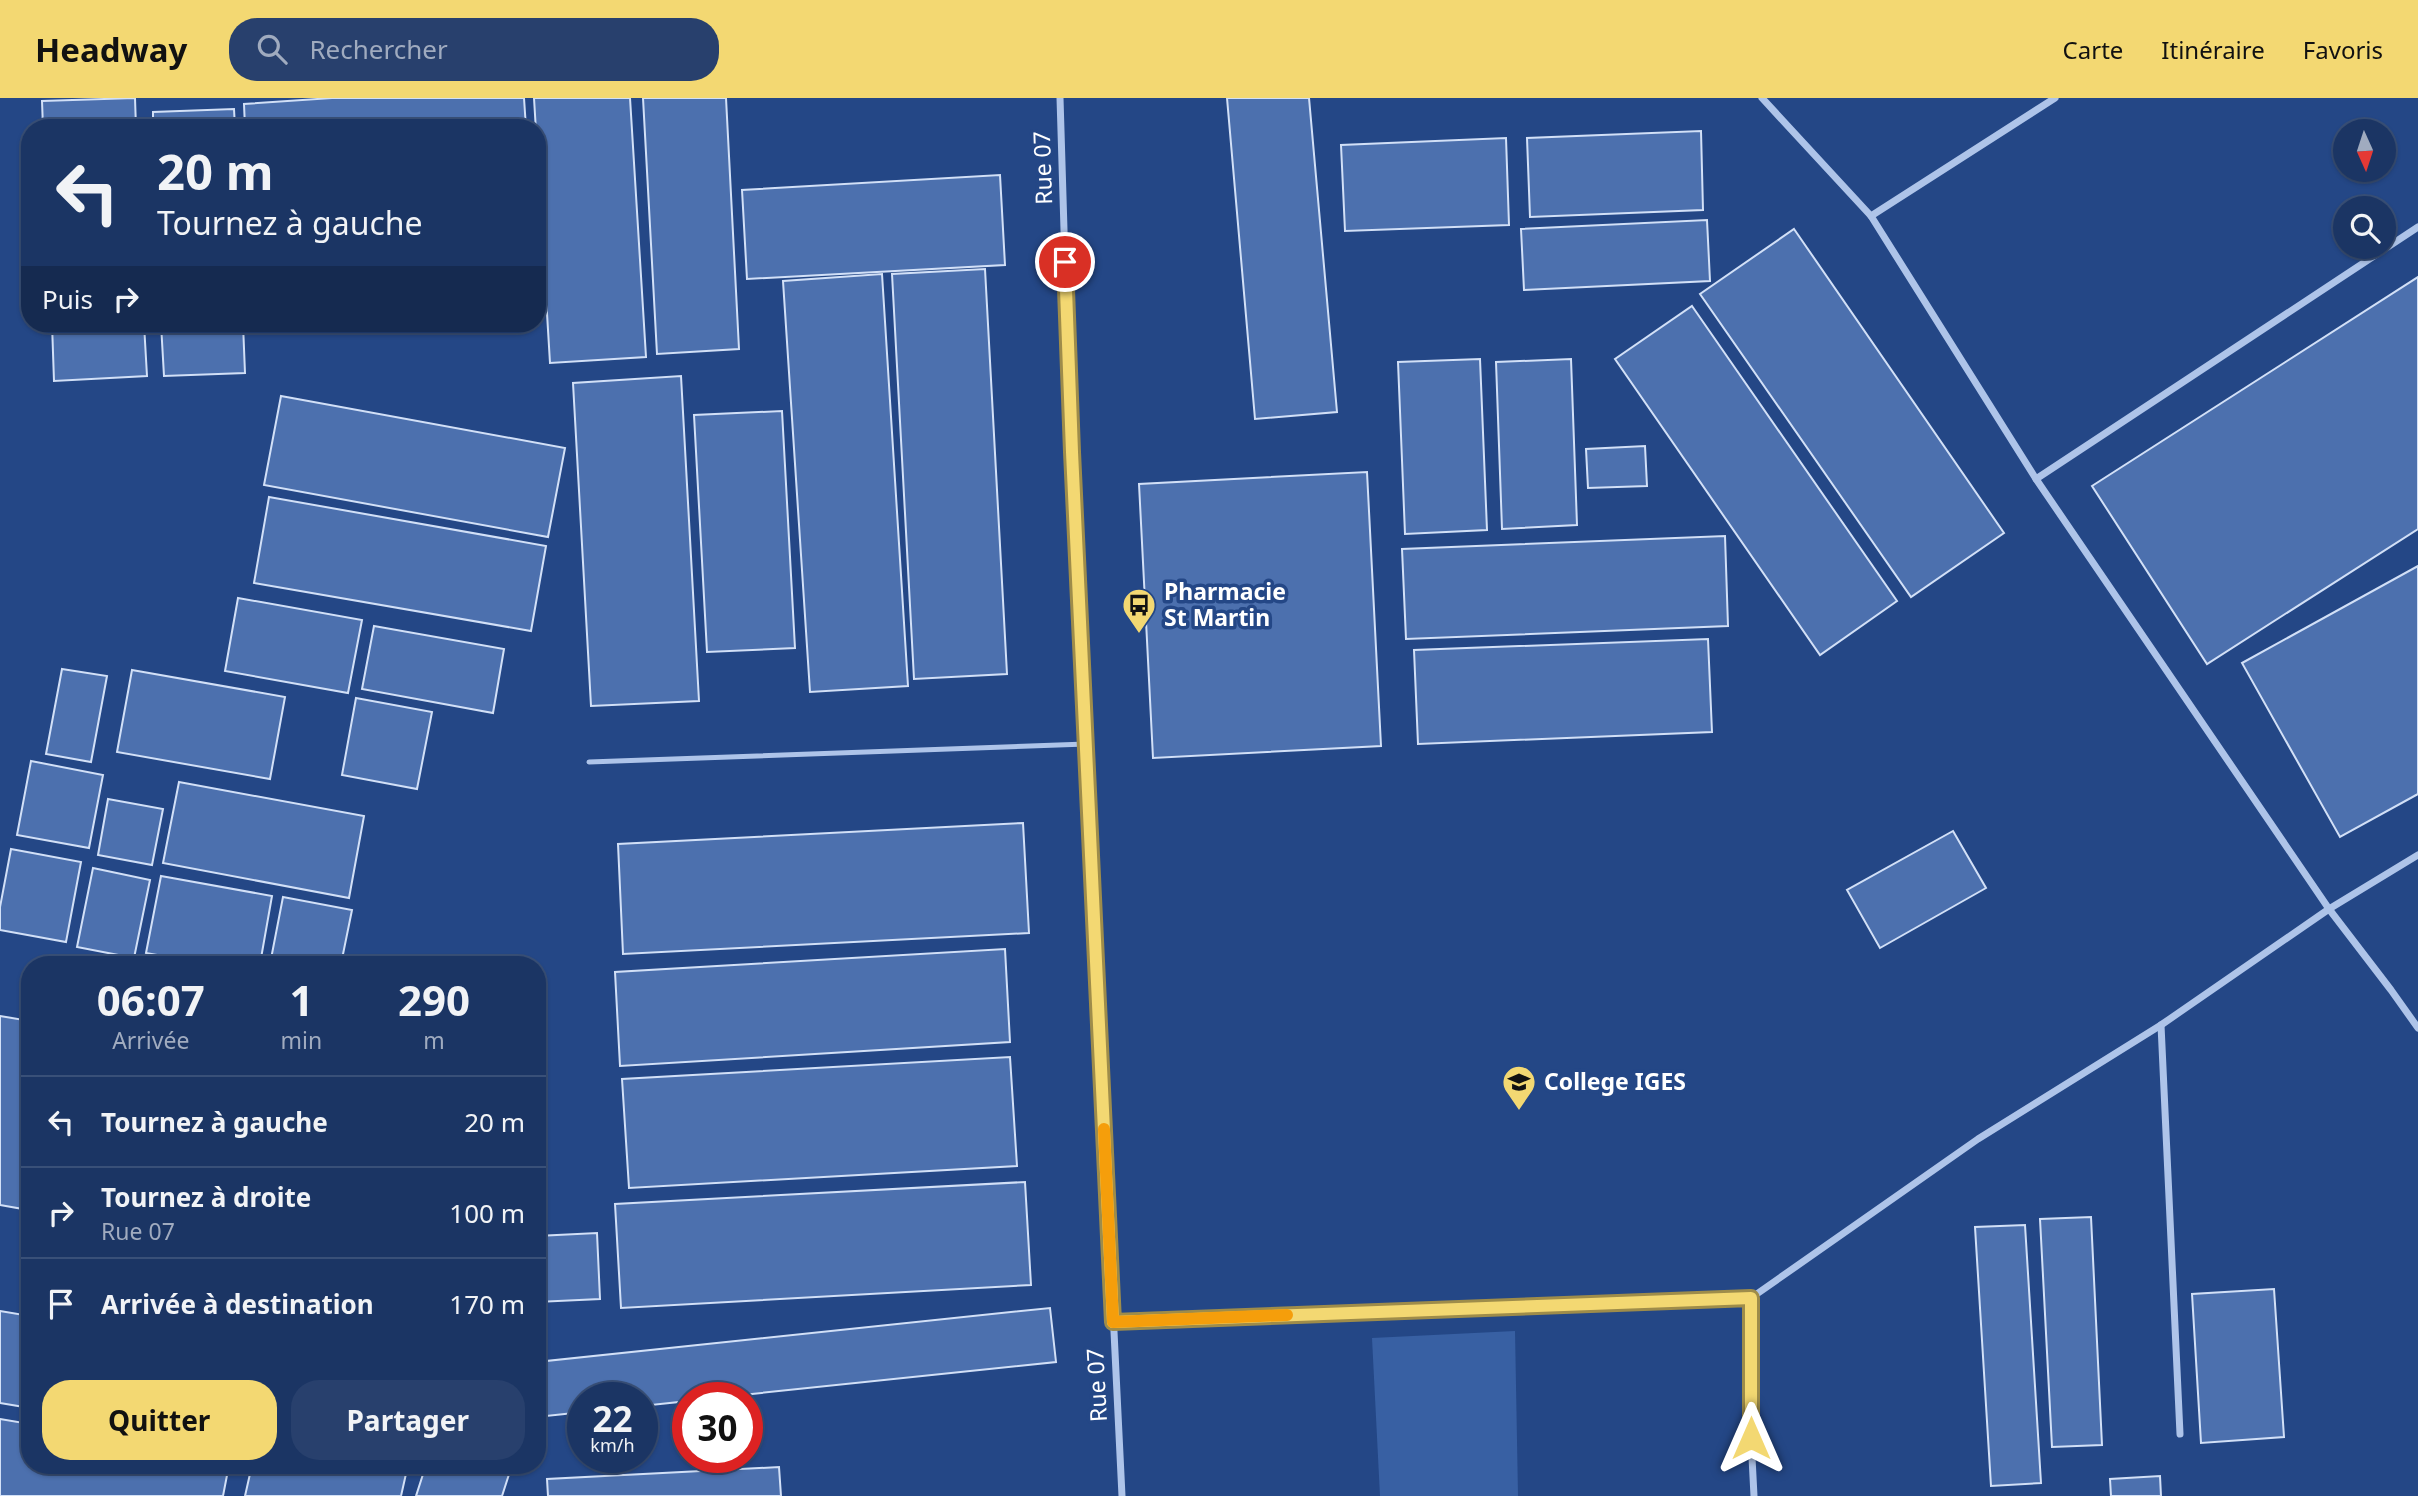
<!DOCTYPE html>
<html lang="fr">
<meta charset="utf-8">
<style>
body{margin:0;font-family:"Noto Sans",sans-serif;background:#28406d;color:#f1f3f6;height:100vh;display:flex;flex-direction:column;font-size:26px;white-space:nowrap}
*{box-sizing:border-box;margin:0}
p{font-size:23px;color:#a0abbf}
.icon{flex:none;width:38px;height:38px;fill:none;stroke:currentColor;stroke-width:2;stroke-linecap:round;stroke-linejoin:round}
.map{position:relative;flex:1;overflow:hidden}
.side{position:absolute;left:21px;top:858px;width:525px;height:518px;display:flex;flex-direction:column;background:#1b3564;border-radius:28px;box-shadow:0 2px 5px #0004,0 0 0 2px #395078}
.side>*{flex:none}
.guide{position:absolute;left:21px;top:21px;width:525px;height:214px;border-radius:28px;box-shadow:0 2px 5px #0004,0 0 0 2px #395078;background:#1b3564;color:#f1f3f6;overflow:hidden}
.needle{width:46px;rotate:177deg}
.controls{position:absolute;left:2333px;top:21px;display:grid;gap:14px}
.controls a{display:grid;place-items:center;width:63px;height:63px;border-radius:50%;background:#1b3564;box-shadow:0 2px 5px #0004,0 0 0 2px #395078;font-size:35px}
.speed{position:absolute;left:567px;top:1284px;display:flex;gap:14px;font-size:35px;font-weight:700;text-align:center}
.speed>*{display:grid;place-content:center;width:91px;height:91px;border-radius:50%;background:#1b3564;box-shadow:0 2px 5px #0004,0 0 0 2px #395078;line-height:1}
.speed small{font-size:18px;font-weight:400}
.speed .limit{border:10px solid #d22;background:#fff;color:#111}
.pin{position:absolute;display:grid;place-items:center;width:60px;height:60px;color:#fff;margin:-30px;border:4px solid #fff;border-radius:50%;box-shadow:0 2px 7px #0007}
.me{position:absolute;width:77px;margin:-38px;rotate:0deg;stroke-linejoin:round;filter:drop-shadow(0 0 5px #0008)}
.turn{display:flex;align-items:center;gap:24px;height:147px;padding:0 21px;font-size:32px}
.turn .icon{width:91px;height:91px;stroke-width:2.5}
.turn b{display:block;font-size:49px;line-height:60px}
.then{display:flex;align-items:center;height:66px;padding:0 21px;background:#0003;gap:14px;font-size:26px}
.eta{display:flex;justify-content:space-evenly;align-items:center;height:119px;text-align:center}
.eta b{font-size:42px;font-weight:700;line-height:49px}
.button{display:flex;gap:14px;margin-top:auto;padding:14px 21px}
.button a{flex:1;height:80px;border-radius:28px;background:#f3d872;color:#111;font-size:28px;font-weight:700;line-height:80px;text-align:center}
.button a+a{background:#28406d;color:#f1f3f6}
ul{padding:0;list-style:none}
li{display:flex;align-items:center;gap:21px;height:91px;padding:0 21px;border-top:2px solid #395078}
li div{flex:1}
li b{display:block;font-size:26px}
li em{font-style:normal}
header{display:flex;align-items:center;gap:42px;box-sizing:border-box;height:98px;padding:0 35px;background:#f3d872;color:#111}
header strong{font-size:33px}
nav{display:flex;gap:38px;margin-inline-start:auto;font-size:24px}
.search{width:490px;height:63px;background:#28406d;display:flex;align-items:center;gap:18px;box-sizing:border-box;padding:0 24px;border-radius:28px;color:#a0abbf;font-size:26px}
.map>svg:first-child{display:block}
.green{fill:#3860a3}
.building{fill:#4c70ae;stroke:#d2e0f7;stroke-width:2}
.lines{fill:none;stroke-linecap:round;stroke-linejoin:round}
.lane{stroke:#aec4e9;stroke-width:5}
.street{stroke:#aec4e9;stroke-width:7}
.route-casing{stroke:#9e8c4a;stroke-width:18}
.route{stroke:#f3d872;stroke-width:12}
.slow{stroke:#f59e0b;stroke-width:12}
.labels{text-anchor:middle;stroke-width:7;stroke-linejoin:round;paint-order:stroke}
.street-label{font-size:23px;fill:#fff;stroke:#244786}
.poi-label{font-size:23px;font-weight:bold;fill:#fff;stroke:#244786;text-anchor:start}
</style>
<header>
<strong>Headway</strong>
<div class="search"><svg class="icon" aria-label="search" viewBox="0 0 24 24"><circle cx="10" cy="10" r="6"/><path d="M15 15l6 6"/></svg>Rechercher</div>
<nav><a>Carte</a><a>Itinéraire</a><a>Favoris</a></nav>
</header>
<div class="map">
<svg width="2418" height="1398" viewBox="0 0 2418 1398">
<rect width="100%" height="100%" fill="#244786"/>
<polygon class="green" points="1515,1233 1518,1398 1380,1398 1372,1240"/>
<g class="building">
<polygon points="135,0 136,30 43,30 42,3"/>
<polygon points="332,0 524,0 526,30 245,30 244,6"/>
<polygon points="534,0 630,0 646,259 550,265"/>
<polygon points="643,0 726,0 739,251 657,256"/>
<polygon points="1227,0 1309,0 1337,314 1255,321"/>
<polygon points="234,11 235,30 153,30 153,14"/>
<polygon points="1701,33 1703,112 1530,119 1527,40"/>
<polygon points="1506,40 1509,127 1345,133 1341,47"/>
<polygon points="1000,77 1005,167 747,181 742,92"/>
<polygon points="1707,122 1710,183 1524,192 1521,131"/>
<polygon points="1794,131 2004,435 1911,499 1700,196"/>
<polygon points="985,171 1007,576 914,581 892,176"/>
<polygon points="882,176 908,588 810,594 783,183"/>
<polygon points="2418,179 2418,431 2207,566 2092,388"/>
<polygon points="1692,208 1897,503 1820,557 1615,261"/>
<polygon points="52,226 144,226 147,278 54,283"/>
<polygon points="161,226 243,226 245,275 164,278"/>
<polygon points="1480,261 1487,432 1405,436 1398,264"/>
<polygon points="1571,261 1577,427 1502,431 1496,264"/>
<polygon points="681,278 699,603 591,608 573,285"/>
<polygon points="281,298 565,350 548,439 264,387"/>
<polygon points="782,313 795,550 707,554 694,317"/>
<polygon points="1645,348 1647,388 1588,390 1586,351"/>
<polygon points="1367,374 1381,648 1153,660 1139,386"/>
<polygon points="269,399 546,448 531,533 254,485"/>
<polygon points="1725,438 1728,528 1406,541 1402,451"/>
<polygon points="2418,468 2418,696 2340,739 2242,565"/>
<polygon points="238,500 362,522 348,595 225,573"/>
<polygon points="374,528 504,551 493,615 362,591"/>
<polygon points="1708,541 1712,634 1418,646 1414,552"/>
<polygon points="62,571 107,578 91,664 46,656"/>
<polygon points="132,572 285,599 270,681 117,654"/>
<polygon points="356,600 432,614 417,691 342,677"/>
<polygon points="31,663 103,677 89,750 17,737"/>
<polygon points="179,684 364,718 349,800 163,765"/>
<polygon points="108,701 163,711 152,767 98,757"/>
<polygon points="1023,725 1029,835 623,856 618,746"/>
<polygon points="1953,733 1986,790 1880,850 1847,792"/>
<polygon points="11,751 81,764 66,844 0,832 0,809"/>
<polygon points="93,770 150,782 134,860 77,849"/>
<polygon points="161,778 272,798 260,866 207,866 146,855"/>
<polygon points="283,799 352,812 341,866 270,866"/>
<polygon points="1005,851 1010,944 620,968 615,874"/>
<polygon points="0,918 30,923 30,1077 23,1111 0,1107"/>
<polygon points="1010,959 1017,1068 629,1090 622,981"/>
<polygon points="1025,1084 1031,1187 621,1210 615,1106"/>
<polygon points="2091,1119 2102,1347 2052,1349 2040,1121"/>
<polygon points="2025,1127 2041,1385 1991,1388 1975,1129"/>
<polygon points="597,1135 600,1201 537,1204 537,1138"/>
<polygon points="2274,1191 2284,1339 2201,1345 2192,1196"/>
<polygon points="1050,1210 1056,1264 713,1300 688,1300 688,1303 642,1308 642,1300 583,1300 583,1314 537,1319 537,1264"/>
<polygon points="0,1213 30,1218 30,1310 0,1305"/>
<polygon points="0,1321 30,1326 30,1367 229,1367 223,1398 0,1398"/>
<polygon points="252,1367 408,1367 401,1398 245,1398"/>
<polygon points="426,1367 512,1367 502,1398 416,1398"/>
<polygon points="779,1369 781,1398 548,1398 547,1381"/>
<polygon points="2160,1378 2161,1398 2111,1398 2110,1381"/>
</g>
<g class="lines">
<polyline class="lane" points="589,664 1086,646"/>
<g class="street">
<polyline points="1060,0 1070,329 1122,1398"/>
<polyline points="1762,0 1871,118 2036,381 2329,811 2391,892 2418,930"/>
<polyline points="1871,118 2055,0"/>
<polyline points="2036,381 2418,129"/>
<polyline points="2161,927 2180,1336"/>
<polyline points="1751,1200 1751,1340 1754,1398"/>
<polyline points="1113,1225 1751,1200 1978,1041 2161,927 2329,811 2418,757"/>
</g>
</g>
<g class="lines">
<defs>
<polyline id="route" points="1065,164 1072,354 1113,1224 1751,1200 1751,1340"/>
</defs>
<use href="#route" class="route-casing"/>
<use href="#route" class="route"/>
<polyline class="slow" points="1104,1031 1113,1224 1287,1217"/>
</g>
<defs>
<symbol id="bus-pin" viewBox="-11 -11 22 30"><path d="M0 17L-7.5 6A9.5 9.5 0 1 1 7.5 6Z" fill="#f3d872" stroke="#244786"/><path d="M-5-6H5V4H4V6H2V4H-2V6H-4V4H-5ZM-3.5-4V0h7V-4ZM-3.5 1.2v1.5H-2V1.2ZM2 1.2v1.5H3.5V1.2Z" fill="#111"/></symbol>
<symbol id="school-pin" viewBox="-11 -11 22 30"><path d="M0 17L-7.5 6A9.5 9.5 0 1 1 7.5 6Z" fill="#f3d872" stroke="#244786"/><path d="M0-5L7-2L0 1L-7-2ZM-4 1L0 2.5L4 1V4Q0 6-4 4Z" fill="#111"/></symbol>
</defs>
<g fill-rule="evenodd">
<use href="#bus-pin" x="1120" y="488" width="38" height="52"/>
<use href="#school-pin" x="1500" y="965" width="38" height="52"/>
</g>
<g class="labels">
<g class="street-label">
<text transform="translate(1043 70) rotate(-92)" y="8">Rue 07</text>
<text transform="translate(1097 1287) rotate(-93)" y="8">Rue 07</text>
</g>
<g class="poi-label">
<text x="1164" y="502">Pharmacie<tspan x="1164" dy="26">St Martin</tspan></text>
<text x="1544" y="992">College IGES</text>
</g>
</g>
</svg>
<div class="controls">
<a><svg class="needle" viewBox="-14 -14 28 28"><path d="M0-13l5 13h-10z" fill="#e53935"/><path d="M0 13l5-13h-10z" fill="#a0abbf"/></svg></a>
<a><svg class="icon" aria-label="search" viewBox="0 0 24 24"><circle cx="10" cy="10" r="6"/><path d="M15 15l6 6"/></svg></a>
</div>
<div class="speed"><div>22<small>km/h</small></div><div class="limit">30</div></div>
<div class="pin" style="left:1065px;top:164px;background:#d93025"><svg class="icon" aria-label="arrive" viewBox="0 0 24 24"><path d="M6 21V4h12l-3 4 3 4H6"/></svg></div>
<svg class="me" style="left:1751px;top:1340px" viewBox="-20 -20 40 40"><path d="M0-17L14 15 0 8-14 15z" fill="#f3d872" stroke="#fff" stroke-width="4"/></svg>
<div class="guide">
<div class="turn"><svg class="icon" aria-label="left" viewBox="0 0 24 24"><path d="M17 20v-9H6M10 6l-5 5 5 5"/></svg><div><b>20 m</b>Tournez à gauche</div></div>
<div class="then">Puis<svg class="icon" aria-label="right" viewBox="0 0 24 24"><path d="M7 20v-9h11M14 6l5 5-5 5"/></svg></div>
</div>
<section class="side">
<div class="eta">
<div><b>06:07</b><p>Arrivée</p></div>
<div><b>1</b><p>min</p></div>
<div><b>290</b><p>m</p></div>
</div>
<ul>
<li><svg class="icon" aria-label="left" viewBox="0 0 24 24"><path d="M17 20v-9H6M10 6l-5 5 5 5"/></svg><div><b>Tournez à gauche</b></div><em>20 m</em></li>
<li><svg class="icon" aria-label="right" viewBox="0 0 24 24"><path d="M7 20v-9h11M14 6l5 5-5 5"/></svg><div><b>Tournez à droite</b><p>Rue 07</p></div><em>100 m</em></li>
<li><svg class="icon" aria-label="arrive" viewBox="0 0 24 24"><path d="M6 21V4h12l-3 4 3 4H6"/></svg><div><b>Arrivée à destination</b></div><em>170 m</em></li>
</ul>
<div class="button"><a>Quitter</a><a>Partager</a></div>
</section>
</div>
